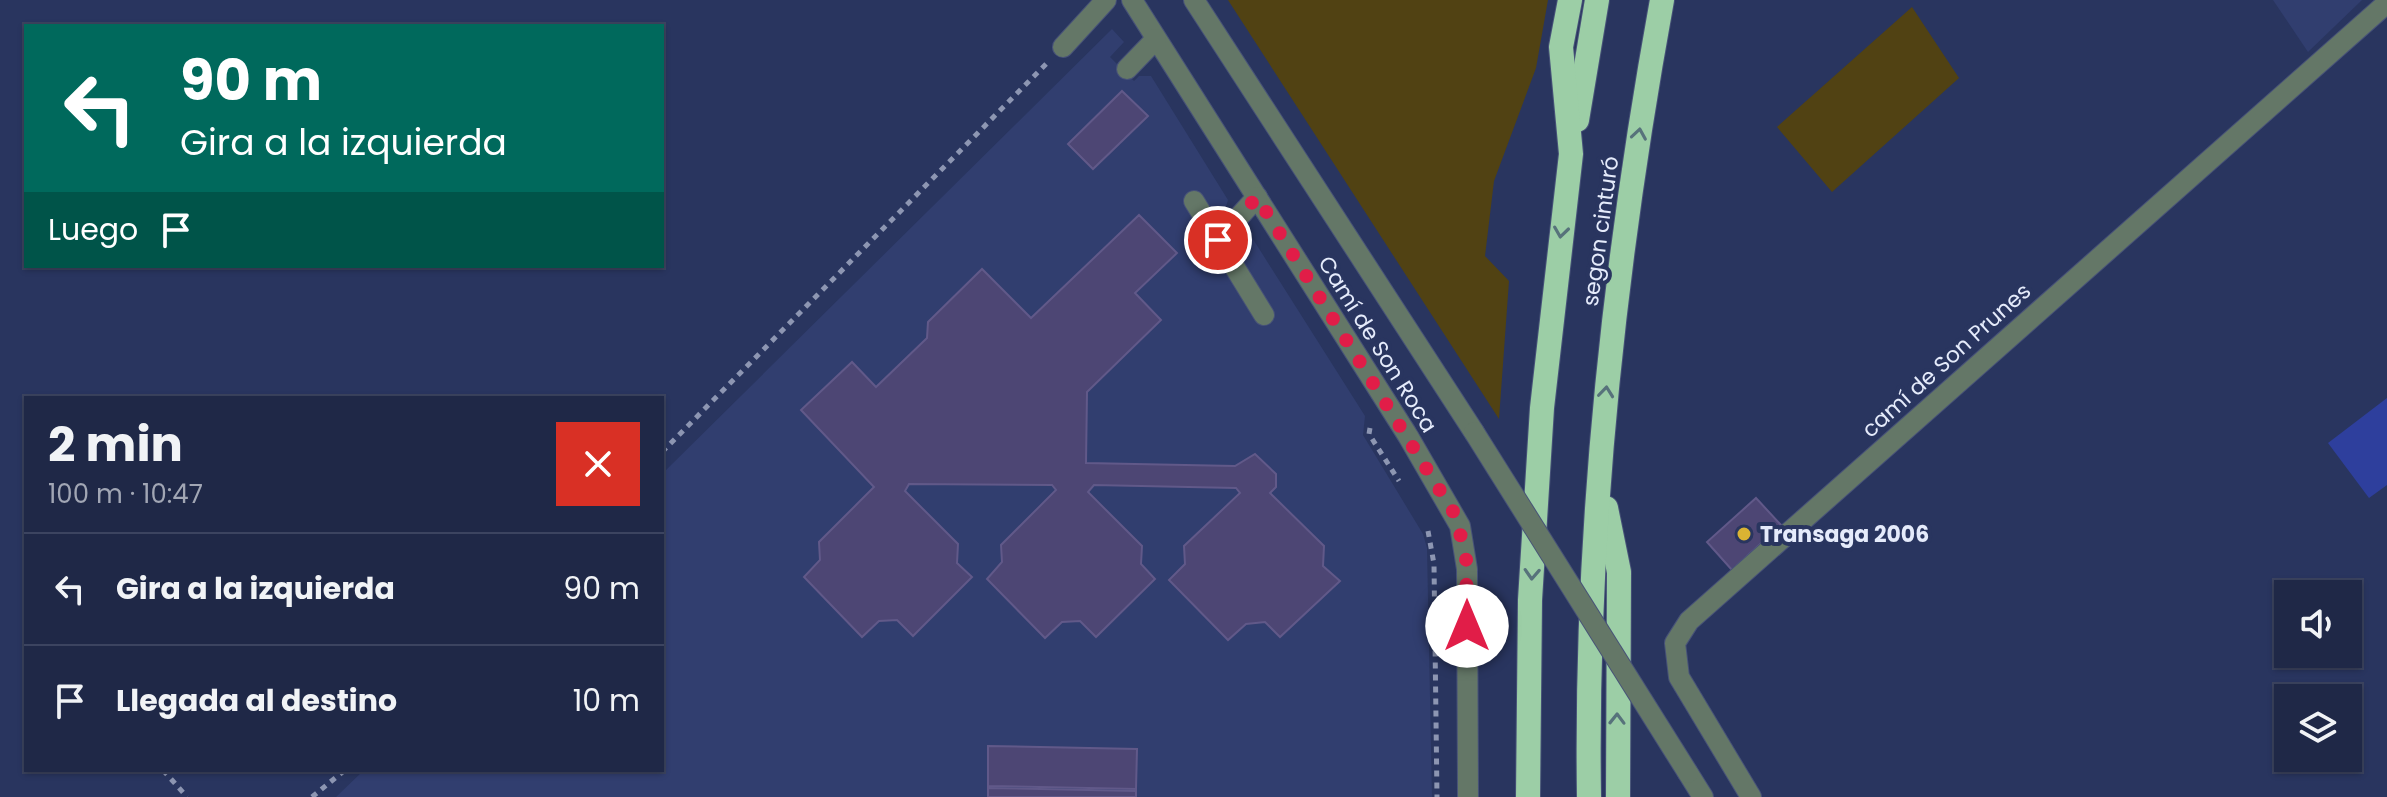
<!DOCTYPE html>
<html lang="es">
<meta charset="utf-8">
<style>
body{margin:0;font-family:Poppins,sans-serif;background:#2c3452;color:#f1f3f6;height:100vh;display:flex;flex-direction:column;font-size:30px;white-space:nowrap}
*{box-sizing:border-box;margin:0}
p{font-size:26px;color:#a1a6b4}
.icon{flex:none;width:44px;height:44px;fill:none;stroke:currentColor;stroke-width:2;stroke-linecap:round;stroke-linejoin:round}
.map{position:relative;flex:1;overflow:hidden}
.sheet{position:absolute;left:24px;top:396px;width:640px;height:376px;display:flex;flex-direction:column;background:#1f2847;border-radius:0px;box-shadow:0 2px 6px #0004,0 0 0 2px #3c4460}
.sheet>*{flex:none}
.hud{position:absolute;left:24px;top:24px;width:640px;height:244px;border-radius:0px;box-shadow:0 2px 6px #0004,0 0 0 2px #3c4460;background:#00695c;color:#fff;overflow:hidden}
.controls{position:absolute;left:2274px;top:580px;display:grid;gap:16px}
.controls a{display:grid;place-items:center;width:88px;height:88px;border-radius:0px;background:#1f2847;box-shadow:0 2px 6px #0004,0 0 0 2px #3c4460;font-size:40px}
.pin{position:absolute;display:grid;place-items:center;width:68px;height:68px;color:#fff;margin:-34px;border:4px solid #fff;border-radius:50%;box-shadow:0 2px 8px #0007}
.me{position:absolute;width:88px;margin:-44px;rotate:0deg;stroke-linejoin:round;filter:drop-shadow(0 0 6px #0008)}
.turn{display:flex;align-items:center;gap:28px;height:168px;padding:0 24px;font-size:36px}
.turn .icon{width:104px;height:104px;stroke-width:2.5}
.turn b{display:block;font-size:56px;line-height:68px}
.then{display:flex;align-items:center;height:76px;padding:0 24px;background:#0003;gap:16px;font-size:30px}
.round{display:grid;place-items:center;flex:none;width:84px;height:84px;border-radius:0px;background:#2c3452}
.head{display:flex;align-items:center;justify-content:space-between;height:136px;padding:0 24px}
h1{font-size:48px;font-weight:700;line-height:60px}
ul{padding:0;list-style:none}
li{display:flex;align-items:center;gap:24px;height:112px;padding:0 24px;border-top:2px solid #3c4460}
li div{flex:1}
li b{display:block;font-size:30px}
li em{font-style:normal}
.map>svg:first-child{display:block}
.built{fill:#313e6f}
.green{fill:#514213}
.water{fill:#2e3f9d}
.building{fill:#4d4674;stroke:#615989;stroke-width:2}
.lines{fill:none;stroke-linecap:round;stroke-linejoin:round}
.minor-casing{stroke:#475278;stroke-width:22}
.highway-casing{stroke:#475278;stroke-width:26}
.path{stroke:#8d96b2;stroke-width:5;stroke-dasharray:6 6;stroke-linecap:butt}
.minor{stroke:#647767;stroke-width:20}
.highway{stroke:#9ccea6;stroke-width:24}
.minor-bridge-casing{stroke:#475278;stroke-width:22;stroke-linecap:butt}
.minor-bridge{stroke:#647767;stroke-width:20}
.oneway{stroke:#57727b}
.route{stroke:#e11d48;stroke-width:14;stroke-dasharray:0 25.2}
.poi-dot{fill:#dab333;stroke:#29355f;stroke-width:3}
.labels{text-anchor:middle;stroke-width:8;stroke-linejoin:round;paint-order:stroke}
.street-label{font-size:22px;fill:#e5ebfb;stroke:#29355f}
.poi-label{font-size:22px;font-weight:bold;fill:#e5ebfb;stroke:#29355f;text-anchor:start}
</style>
<div class="map">
<svg width="2387" height="797" viewBox="0 0 2387 797">
<rect width="100%" height="100%" fill="#29355f"/>
<g class="built">
<polygon points="2273,0 2362,0 2308,52"/>
<polygon points="1112,29 1124,42 1110,57 1134,81 1139,76 1151,76 1228,200 1225,210 1242,236 1251,236 1365,416 1363,435 1423,534 1427,548 1432,797 336,797 364,770 662,770 662,474"/>
</g>
<g class="green">
<polygon points="1228,0 1548,0 1536,68 1494,181 1485,256 1509,281 1499,419"/>
<polygon points="1912,7 1959,78 1832,192 1777,127"/>
</g>
<polygon class="water" points="2387,398 2387,485 2369,498 2328,443"/>
<g class="building">
<polygon points="1122,91 1148,116 1093,169 1068,144"/>
<polygon points="1139,215 1177,253 1135,293 1161,320 1087,392 1086,463 1235,466 1255,454 1276,474 1276,487 1270,493 1324,546 1323,566 1340,581 1280,637 1265,622 1246,624 1228,640 1169,580 1185,564 1184,546 1240,493 1236,488 1094,485 1088,492 1142,546 1141,564 1155,579 1096,637 1080,621 1062,622 1045,638 987,579 1002,562 1001,545 1056,490 1052,485 909,484 905,491 958,544 957,563 972,577 913,636 897,620 879,621 862,637 804,577 820,560 819,542 874,487 801,410 852,362 876,387 927,338 928,322 982,269 1031,318"/>
<polygon points="1756,498 1781,525 1732,570 1707,542"/>
<polygon points="988,746 1137,749 1136,789 988,786"/>
<polygon points="988,788 1136,791 1136,797 988,797"/>
</g>
<g class="lines">
<defs>
<g id="minor">
<polyline points="1132,0 1408,436 1460,526 1467,569 1468,797"/>
<polyline points="1194,0 1474,432"/>
<polyline points="1063,47 1106,0"/>
<polyline points="1127,69 1156,39"/>
<polyline points="1194,201 1264,315"/>
<polyline points="1218,240 1257,197"/>
<polyline points="1688,773 1703,797"/>
<polyline points="1751,797 1679,677 1675,643 1689,621 2387,3"/>
</g>
<g id="highway">
<polyline points="1577,120 1597,0"/>
<polyline points="1606,508 1619,572 1618,797"/>
<polyline points="1528,797 1530,600 1542,408 1571,154 1561,47 1570,0"/>
<path d="M1589,797C1585,529 1614,263 1662,0"/>
</g>
</defs>
<use href="#minor" class="minor-casing"/>
<use href="#highway" class="highway-casing"/>
<g class="path">
<polyline points="1370,428 1369,434 1399,481"/>
<polyline points="662,452 1047,63"/>
<polyline points="1428,531 1434,564 1437,797"/>
<polyline points="163,770 187,797"/>
<polyline points="312,797 345,770"/>
</g>
<use href="#minor" class="minor"/>
<use href="#highway" class="highway"/>
<defs>
<polyline id="minor-bridge" points="1474,432 1688,773"/>
</defs>
<use href="#minor-bridge" class="minor-bridge-casing"/>
<use href="#minor-bridge" class="minor-bridge"/>
</g>
<defs><path id="oneway-chevron" d="M-2-3.5L2.5 0L-2 3.5" fill="none" stroke-width="1.6" stroke-linecap="round" stroke-linejoin="round" transform="scale(2)"/></defs>
<g class="oneway">
<use href="#oneway-chevron" transform="translate(1639 134) rotate(-81)"/>
<use href="#oneway-chevron" transform="translate(1561 232) rotate(98)"/>
<use href="#oneway-chevron" transform="translate(1606 392) rotate(-84)"/>
<use href="#oneway-chevron" transform="translate(1532 574) rotate(93)"/>
<use href="#oneway-chevron" transform="translate(1617 719) rotate(-89)"/>
</g>
<g class="lines">
<polyline class="route" points="1218,240 1257,197 1454,513 1466,554 1467,626"/>
</g>
<circle class="poi-dot" cx="1744" cy="534" r="8"/>
<g class="labels">
<g class="street-label">
<text transform="translate(1600 231) rotate(-82)" y="8">segon cinturó</text>
<text transform="translate(1378 344) rotate(58)" y="8">Camí de Son Roca</text>
<text transform="translate(1946 360) rotate(-42)" y="8">camí de Son Prunes</text>
</g>
<g class="poi-label">
<text x="1760" y="542">Transaga 2006</text>
</g>
</g>
</svg>
<div class="controls">
<a><svg class="icon" aria-label="sound" viewBox="0 0 24 24"><path d="M4 9h4l5-4v14l-5-4H4zM17 9q2 3 0 6"/></svg></a>
<a><svg class="icon" aria-label="layers" viewBox="0 0 24 24"><path d="M12 4l9 5-9 5-9-5zM3 14l9 5 9-5"/></svg></a>
</div>
<div class="pin" style="left:1218px;top:240px;background:#d93025"><svg class="icon" aria-label="arrive" viewBox="0 0 24 24"><path d="M6 21V4h12l-3 4 3 4H6"/></svg></div>
<svg class="me" style="left:1467px;top:626px" viewBox="-20 -20 40 40"><circle r="19" fill="#fff"/><path d="M0-13L10 11 0 6-10 11z" fill="#e11d48"/></svg>
<div class="hud">
<div class="turn"><svg class="icon" aria-label="left" viewBox="0 0 24 24"><path d="M17 20v-9H6M10 6l-5 5 5 5"/></svg><div><b>90 m</b>Gira a la izquierda</div></div>
<div class="then">Luego<svg class="icon" aria-label="arrive" viewBox="0 0 24 24"><path d="M6 21V4h12l-3 4 3 4H6"/></svg></div>
</div>
<section class="sheet">
<div class="head"><div><h1>2 min</h1><p>100 m · 10:47</p></div><a class="round" style="background:#d93025;color:#fff"><svg class="icon" aria-label="close" viewBox="0 0 24 24"><path d="M6 6l12 12M18 6L6 18"/></svg></a></div>
<ul>
<li><svg class="icon" aria-label="left" viewBox="0 0 24 24"><path d="M17 20v-9H6M10 6l-5 5 5 5"/></svg><div><b>Gira a la izquierda</b></div><em>90 m</em></li>
<li><svg class="icon" aria-label="arrive" viewBox="0 0 24 24"><path d="M6 21V4h12l-3 4 3 4H6"/></svg><div><b>Llegada al destino</b></div><em>10 m</em></li>
</ul>
</section>
</div>
